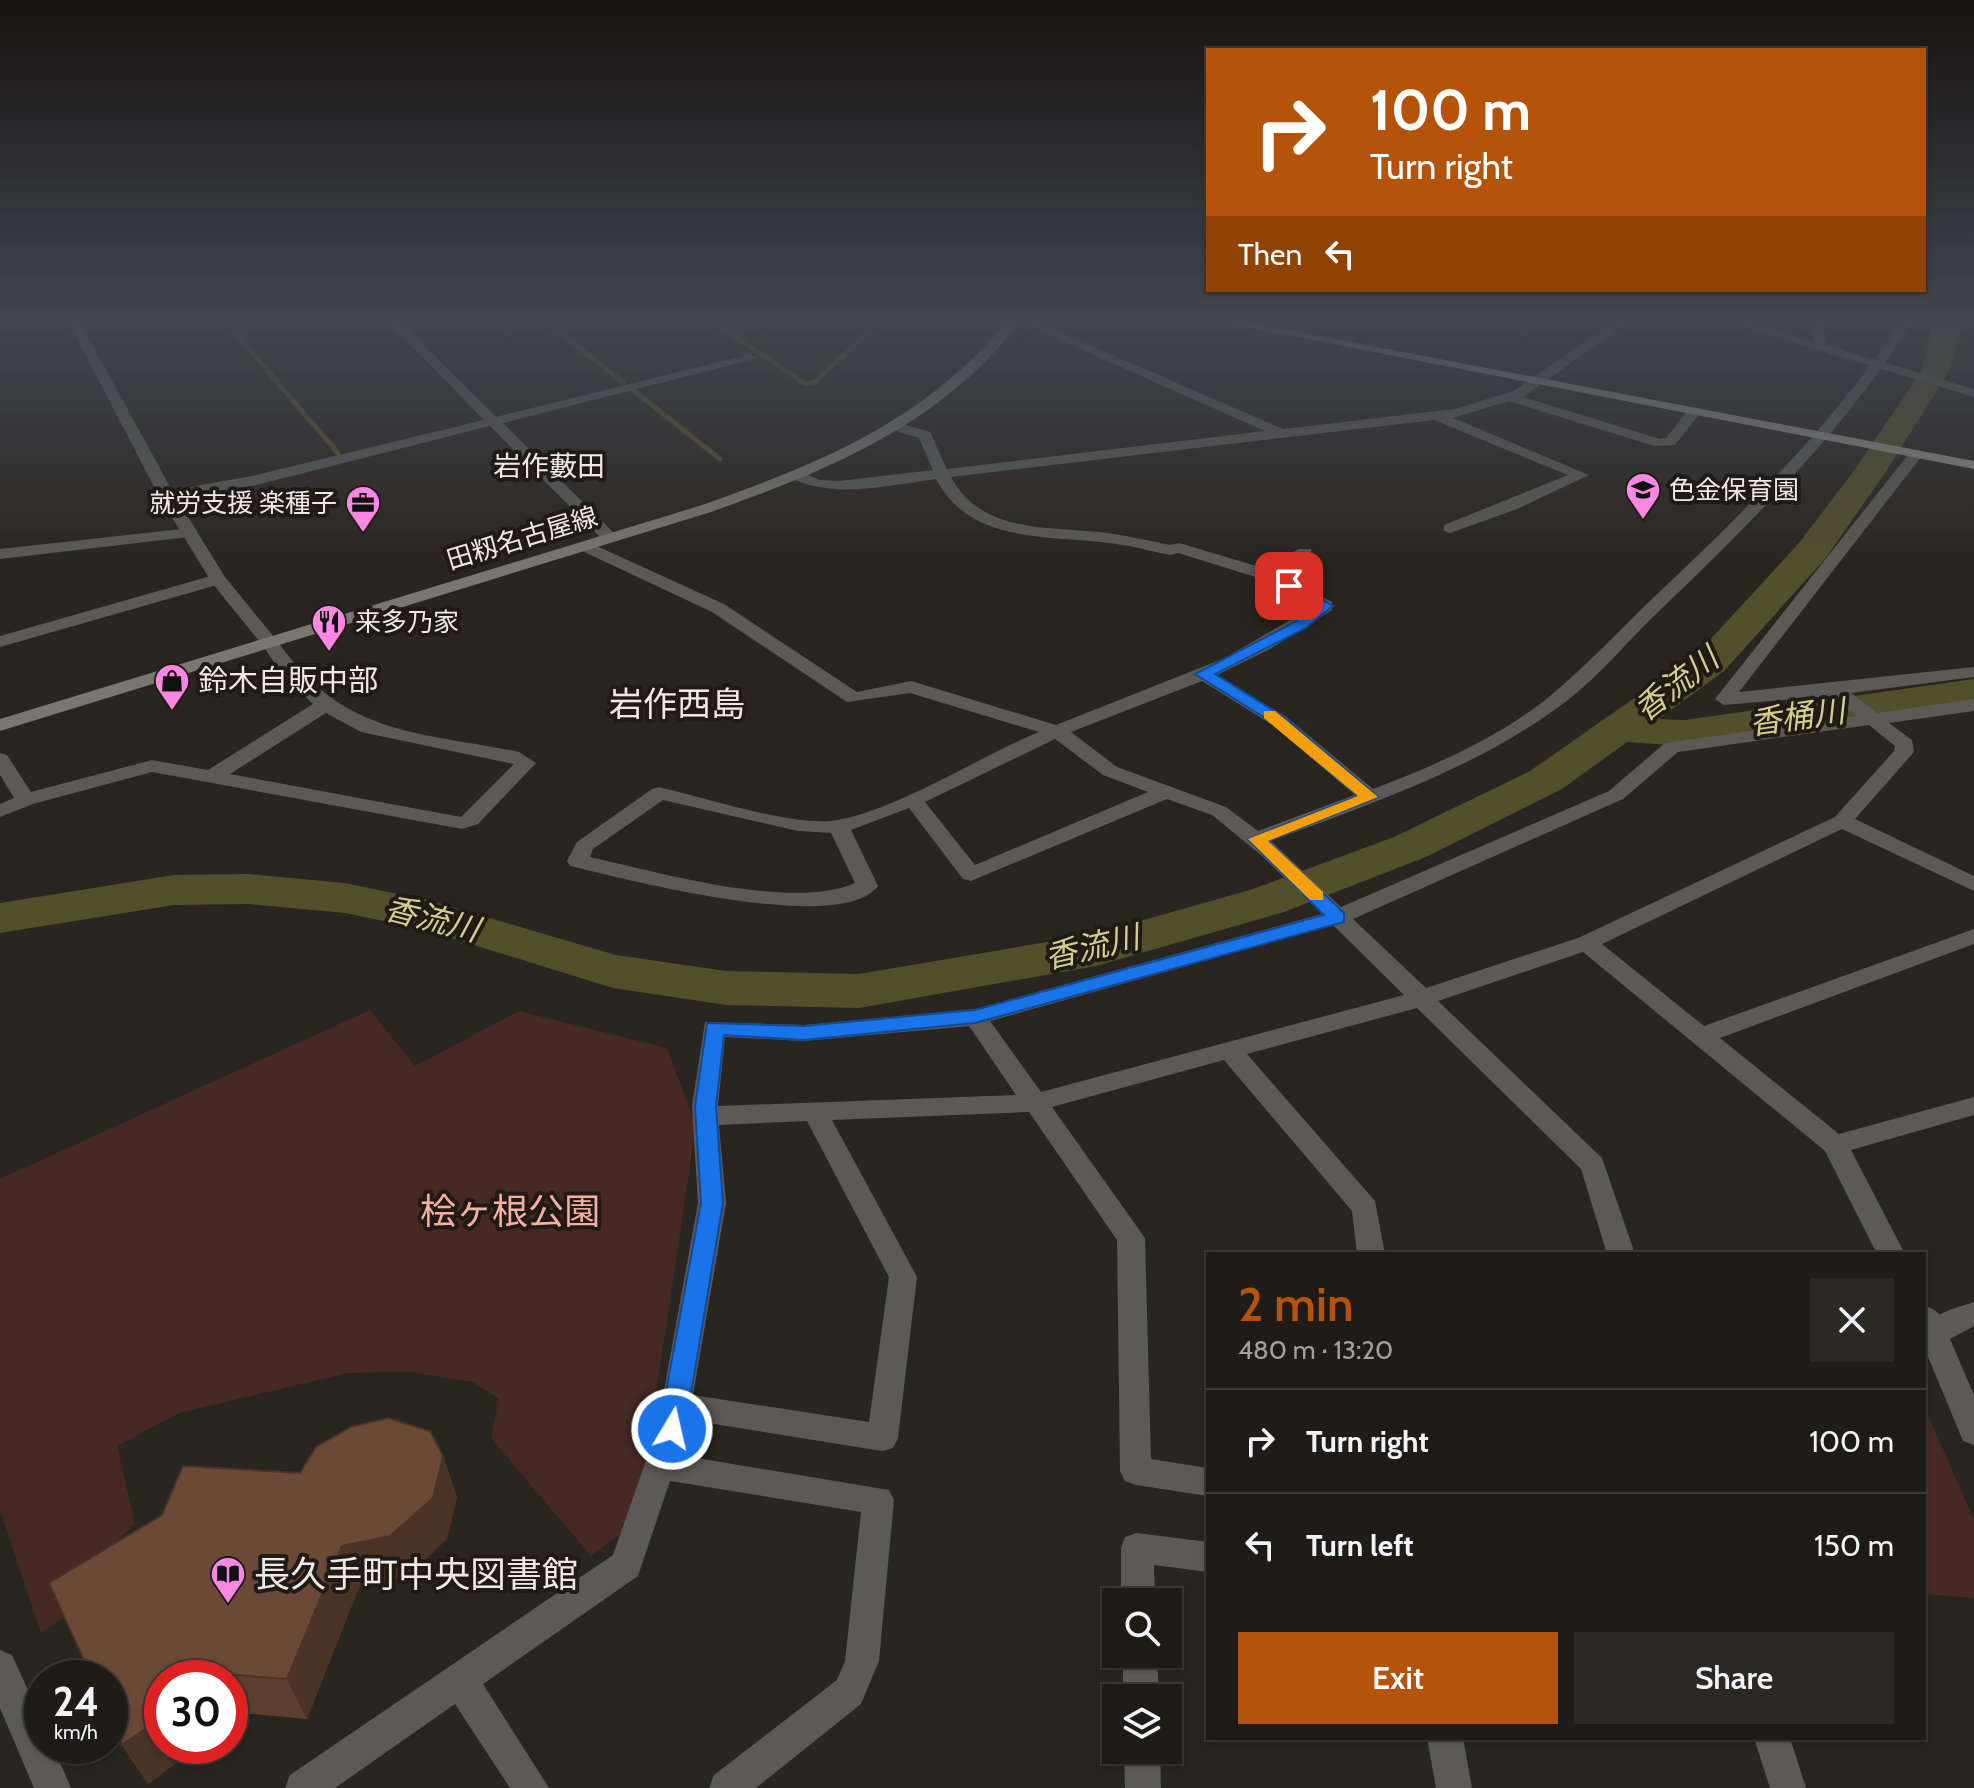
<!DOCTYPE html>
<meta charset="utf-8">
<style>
body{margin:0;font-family:Cabin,"Noto Sans JP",sans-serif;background:#2c2925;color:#f1f3f6;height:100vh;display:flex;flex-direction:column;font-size:30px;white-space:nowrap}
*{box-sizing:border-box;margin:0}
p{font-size:26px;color:#a1a1a2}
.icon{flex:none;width:44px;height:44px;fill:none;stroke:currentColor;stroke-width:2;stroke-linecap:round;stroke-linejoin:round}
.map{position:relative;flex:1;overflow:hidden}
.details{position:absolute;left:1206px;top:1252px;width:720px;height:488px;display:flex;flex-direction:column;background:#1f1c18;border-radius:0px;box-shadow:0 2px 6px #0004,0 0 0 2px #3c3a37}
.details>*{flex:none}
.top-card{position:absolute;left:1206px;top:48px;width:720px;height:244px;border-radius:0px;box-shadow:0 2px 6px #0004,0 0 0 2px #3c3a37;background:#b45309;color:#fff;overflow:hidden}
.tools{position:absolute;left:1102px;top:1588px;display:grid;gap:16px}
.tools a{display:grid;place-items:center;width:80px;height:80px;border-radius:0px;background:#1f1c18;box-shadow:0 2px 6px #0004,0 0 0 2px #3c3a37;font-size:40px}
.speed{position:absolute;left:24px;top:1660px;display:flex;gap:16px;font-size:40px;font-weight:700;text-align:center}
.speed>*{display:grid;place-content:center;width:104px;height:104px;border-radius:50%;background:#1f1c18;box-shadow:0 2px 6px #0004,0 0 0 2px #3c3a37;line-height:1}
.speed small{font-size:20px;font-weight:400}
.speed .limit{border:12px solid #d22;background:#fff;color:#111}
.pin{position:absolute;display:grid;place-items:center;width:68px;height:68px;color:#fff;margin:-34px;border-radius:16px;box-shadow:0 4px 12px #0006}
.me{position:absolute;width:88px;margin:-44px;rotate:9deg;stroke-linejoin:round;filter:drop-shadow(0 0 6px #0008)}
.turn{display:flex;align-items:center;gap:28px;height:168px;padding:0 32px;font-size:36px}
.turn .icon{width:104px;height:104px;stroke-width:2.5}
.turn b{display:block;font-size:56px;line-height:68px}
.then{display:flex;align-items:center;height:76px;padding:0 32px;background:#0003;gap:16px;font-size:30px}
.round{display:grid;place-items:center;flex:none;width:84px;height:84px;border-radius:0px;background:#2c2925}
.headline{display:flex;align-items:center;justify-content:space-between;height:136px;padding:0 32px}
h1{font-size:48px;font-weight:600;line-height:60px;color:#b45309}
.primary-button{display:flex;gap:16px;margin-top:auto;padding:16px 32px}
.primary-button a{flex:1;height:92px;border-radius:0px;background:#b45309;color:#fff;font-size:32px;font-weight:600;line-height:92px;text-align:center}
.primary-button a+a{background:#2c2925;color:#f1f3f6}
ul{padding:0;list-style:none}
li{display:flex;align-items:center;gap:24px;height:104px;padding:0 32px;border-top:2px solid #3c3a37}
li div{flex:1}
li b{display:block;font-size:30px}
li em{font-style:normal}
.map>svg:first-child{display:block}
.green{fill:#462924}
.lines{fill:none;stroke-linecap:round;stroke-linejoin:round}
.stream{stroke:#524f2b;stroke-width:5}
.river{fill:#524f2b;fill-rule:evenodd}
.minor{fill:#5b5a56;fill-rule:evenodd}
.tertiary{fill:#5b5a56;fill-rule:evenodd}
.secondary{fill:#797772;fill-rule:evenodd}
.primary{fill:#908d87;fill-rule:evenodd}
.wall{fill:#5c3f2f}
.shaded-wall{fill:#4b3326}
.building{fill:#6b4937;stroke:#4b3326;stroke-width:2}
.route{fill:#1a73e8;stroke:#114b97;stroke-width:2}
.slow{fill:#f59e0b}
.labels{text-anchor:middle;stroke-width:8;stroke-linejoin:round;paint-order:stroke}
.far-poi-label{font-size:26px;fill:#ece9e6;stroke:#201b16;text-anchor:start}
.far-street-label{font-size:26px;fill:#ece9e6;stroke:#201b16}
.far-quarter-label{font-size:28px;fill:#ece9e6;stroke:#201b16}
.poi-label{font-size:30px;fill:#ece9e6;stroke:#201b16;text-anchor:start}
.water-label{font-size:32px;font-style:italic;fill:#d3ce8d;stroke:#201b16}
.quarter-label{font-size:34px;fill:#ece9e6;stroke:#201b16}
.near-park-label{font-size:36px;fill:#f6b0a3;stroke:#201b16}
.near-poi-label{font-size:36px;fill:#ece9e6;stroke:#201b16;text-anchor:start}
</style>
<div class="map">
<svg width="1974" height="1788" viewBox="0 0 1974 1788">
<rect width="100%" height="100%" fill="#292520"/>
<g class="green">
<polygon points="370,1010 415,1066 519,1011 667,1048 696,1126 637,1522 591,1556 491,1438 499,1399 473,1382 409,1372 348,1373 179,1413 117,1446 135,1524 89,1567 101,1591 41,1633 0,1509 0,1179"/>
<polygon points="1924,1406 1974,1520 1974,1598 1924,1594"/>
</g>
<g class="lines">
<g class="stream">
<polyline points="224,320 338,453"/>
<polyline points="544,320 623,382"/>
<polyline points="710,320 804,383 814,383 882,320"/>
<polyline points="633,390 720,459"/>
</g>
<polygon class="river" points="1934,320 1962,320 1950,370 1885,473 1825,559 1724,671 1659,719 1685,720 1974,679 1974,703 1685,746 1627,742 1562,789 1426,857 1284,912 1096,966 859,1008 726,1005 613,988 422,929 345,913 248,904 174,905 0,933 0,903 174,875 248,874 345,883 431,901 616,955 726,971 859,974 1094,934 1250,890 1394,837 1530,771 1696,655 1799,543 1856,468 1922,370"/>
<g class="minor">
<polygon points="0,320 24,320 0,327"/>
<polygon points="386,320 399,320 496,417 751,354 758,358 503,423 616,535 618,538 610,543 604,541 490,426 252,486 162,499 162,493 167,491 252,476 484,420"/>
<path d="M1015,320H1032L1283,429L1455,409L1513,391L1618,320H1632L1523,397L1660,439L1666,438L1689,409H1699L1701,412L1675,445L1654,446L1509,401L1453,418L1589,475L1517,509L1450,533L1444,531V525L1568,475L1434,420L951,477C981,535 1053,526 1108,533C1129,536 1150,541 1170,545L1179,543L1263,568L1299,549H1311V555L1277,574L1332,602V610L1270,649L1217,675L1285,716L1373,789C1432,767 1500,737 1550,696C1585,667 1618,632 1651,600C1742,514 1833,425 1902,320H1914C1844,431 1750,524 1656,614C1625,644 1595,681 1560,706C1472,770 1370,804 1271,841L1341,907L1609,791L1665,743L1856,716L1831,696L1724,705L1715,699L1911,451H1921V457L1739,692L1974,667V677L1851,693L1877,713L1974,699V711L1889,723L1912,740L1914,752L1855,819L1974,876V891L1842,829L1602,944L1704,1026L1974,929V944L1720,1038L1839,1134L1974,1097V1115L1851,1150L1905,1254H1877L1825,1151L1583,952L1438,1001L1602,1158L1635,1254H1607L1581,1169L1417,1008L1247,1054L1375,1201L1385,1254H1357L1352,1211L1224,1060L1052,1107L1145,1238L1151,1459L1208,1468V1496L1136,1485L1125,1481L1120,1471L1117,1240L1029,1112L832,1120L917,1277L898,1438L893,1448L882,1451L689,1420L679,1455L889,1490L894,1500L879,1661L861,1704L756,1788H709L714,1775L837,1680L845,1661L861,1512L670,1481L638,1576L483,1684L549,1788H510L455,1704L335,1788H285L290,1775L613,1555L657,1429L698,1203L692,1106L705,1022L804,1025L975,1009L1322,914L1261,855L1212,815L1167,799L971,881L963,879L909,808L851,830L878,886C841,936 625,879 570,866L567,861L577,842L652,789L659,787C703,797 797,828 838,820C901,808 978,757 1039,732L910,693L847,702L712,612L578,549V543H590L724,604L857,692L911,681L1056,725L1225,658L1314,606L1259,578L1178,553L1170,555C1150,551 1129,545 1109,543C1047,535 970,544 936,479C889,485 838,499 793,479L790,476L798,471L820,480L839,481L933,470L919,438L893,430V424L898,423L930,432L947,469L1265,431ZM1202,681L1271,724L1355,795L1258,831L1226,807L1117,767L1071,732ZM1869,725L1895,746L1894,751L1835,817L1578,938L1426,988L1353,919L1623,799L1678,752ZM1055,739L1103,775L1148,792L975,865L925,802ZM663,800L798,831L831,833L855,883C792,911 657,872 590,857L593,849ZM1333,925L1404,995L1041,1092L990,1021ZM969,1026L1016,1095L718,1106L725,1037L804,1041ZM807,1121L889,1277L869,1422L693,1395L726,1203L719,1125Z"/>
<polygon points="1810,320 1822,320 1826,342 1822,350 1811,347 1814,342"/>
<polygon points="191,528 197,530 197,536 0,559 0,549"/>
<polygon points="218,574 226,579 224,583 0,647 0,636"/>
<path d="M270,638L276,639C342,736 415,731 519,752L536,763L478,824L462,829L152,772L33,804L0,817V804L14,798L0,775V753L7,755L31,792L152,760L208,770L313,704L282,674L261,643ZM326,713L361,732L514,764L461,817L230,774Z"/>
<path d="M1924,1305C1937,1310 1945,1318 1952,1330L1947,1338L1937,1342L1924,1336Z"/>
<polygon points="1137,1533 1208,1542 1208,1572 1154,1565 1155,1602 1121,1602 1121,1548 1125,1537"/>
<polygon points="1123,1654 1157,1654 1159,1698 1123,1698"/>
<polygon points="1427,1738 1463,1738 1472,1788 1436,1788"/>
<polygon points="1754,1738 1790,1738 1806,1788 1770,1788"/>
<polygon points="1124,1750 1160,1750 1161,1788 1125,1788"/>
</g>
<g class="tertiary">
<polygon points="67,320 79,320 175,496 225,577 279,643 276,647 264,647 212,583 159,496"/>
<polygon points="1719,320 1739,320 1974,389 1974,397"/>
<path d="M1974,1302V1326L1950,1339L1974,1395V1445L1963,1441L1924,1347C1924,1312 1946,1312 1974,1302Z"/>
<polygon points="0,1650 12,1655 42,1721 42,1746 53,1746 71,1788 34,1788 0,1708"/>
</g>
<path class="secondary" d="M1008,320H1021C943,424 829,470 711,512L0,731V719L699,506C821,463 924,422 1008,320Z"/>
<polygon class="primary" points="1210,320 1236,320 1974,461 1974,469"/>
</g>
<polygon class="wall" points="388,1418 430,1431 443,1456 457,1497 447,1539 406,1577 359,1587 307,1719 230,1712 230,1678 162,1678 162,1746 199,1746 148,1784 122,1745 110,1718 110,1678 92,1678 49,1583 162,1515 183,1466 300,1473 316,1447 351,1427"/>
<g class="shaded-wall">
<polygon points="443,1456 457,1497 447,1539 406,1577 359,1587 307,1719 287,1679 342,1546"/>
<polygon points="162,1717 162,1746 199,1746 148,1784 122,1745"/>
</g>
<polygon class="building" points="388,1418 430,1431 443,1456 433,1498 390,1536 342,1546 287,1679 185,1671 190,1678 162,1678 162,1717 122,1745 110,1718 110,1678 92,1678 49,1583 162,1515 183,1466 300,1473 316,1447 351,1427"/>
<linearGradient id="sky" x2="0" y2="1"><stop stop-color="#171412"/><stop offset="0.56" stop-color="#43464e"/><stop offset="1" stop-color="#43464e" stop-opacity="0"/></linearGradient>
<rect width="1974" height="570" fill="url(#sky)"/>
<polygon class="route" points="1284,583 1294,583 1333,606 1306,628 1215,674 1284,717 1378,797 1268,841 1344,913 1344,922 975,1023 804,1040 724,1035 716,1106 723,1203 685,1429 681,1437 672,1440 663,1437 659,1429 701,1203 695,1106 707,1023 804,1026 975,1010 1324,915 1248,839 1358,796 1273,723 1195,674 1295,622 1316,606 1284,589"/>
<polygon class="slow" points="1264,711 1275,711 1378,797 1268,841 1323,892 1323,900 1310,900 1248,839 1358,796 1264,718"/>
<defs>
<symbol id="school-pin" viewBox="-11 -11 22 30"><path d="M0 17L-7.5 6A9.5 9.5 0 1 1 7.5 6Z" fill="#fc86e3" stroke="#201b16"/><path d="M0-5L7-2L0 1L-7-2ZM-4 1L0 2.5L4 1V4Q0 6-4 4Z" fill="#111"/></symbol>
<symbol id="office-pin" viewBox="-11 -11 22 30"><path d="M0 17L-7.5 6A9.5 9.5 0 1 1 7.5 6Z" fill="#fc86e3" stroke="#201b16"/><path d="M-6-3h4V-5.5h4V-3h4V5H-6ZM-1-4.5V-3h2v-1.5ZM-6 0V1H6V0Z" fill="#111"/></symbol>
<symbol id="restaurant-pin" viewBox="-11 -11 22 30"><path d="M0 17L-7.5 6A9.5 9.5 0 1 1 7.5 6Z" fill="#fc86e3" stroke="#201b16"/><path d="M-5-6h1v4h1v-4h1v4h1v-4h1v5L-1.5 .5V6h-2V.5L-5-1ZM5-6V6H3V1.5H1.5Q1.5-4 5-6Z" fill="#111"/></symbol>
<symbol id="shop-pin" viewBox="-11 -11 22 30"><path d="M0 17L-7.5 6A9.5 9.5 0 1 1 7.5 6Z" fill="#fc86e3" stroke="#201b16"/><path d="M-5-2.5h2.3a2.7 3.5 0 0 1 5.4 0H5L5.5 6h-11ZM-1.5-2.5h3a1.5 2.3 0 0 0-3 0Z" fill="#111"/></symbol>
<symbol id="library-pin" viewBox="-11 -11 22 30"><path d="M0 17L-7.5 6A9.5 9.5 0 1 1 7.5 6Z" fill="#fc86e3" stroke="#201b16"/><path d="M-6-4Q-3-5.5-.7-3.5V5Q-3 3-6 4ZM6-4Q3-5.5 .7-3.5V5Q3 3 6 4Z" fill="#111"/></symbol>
</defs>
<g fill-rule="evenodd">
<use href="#school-pin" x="1623" y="470" width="40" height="54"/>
<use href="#office-pin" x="343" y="483" width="40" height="54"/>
<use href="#restaurant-pin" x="309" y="602" width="40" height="54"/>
<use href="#shop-pin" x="152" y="661" width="40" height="54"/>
<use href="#library-pin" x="208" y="1554" width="40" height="54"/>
</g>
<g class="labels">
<g class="far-poi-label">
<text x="1669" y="499">色金保育園</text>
<text x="337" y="512" text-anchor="end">就労支援 楽種子</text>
<text x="355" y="631">来多乃家</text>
</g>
<g class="far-street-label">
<text transform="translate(522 538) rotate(-17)" y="9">田籾名古屋線</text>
</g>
<g class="far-quarter-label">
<text x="549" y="476">岩作藪田</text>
</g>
<g class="poi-label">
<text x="198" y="691">鈴木自販中部</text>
</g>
<g class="water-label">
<text transform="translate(1676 684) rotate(-38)" y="11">香流川</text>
<text transform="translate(1797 717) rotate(-8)" y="11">香桶川</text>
<text transform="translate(432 919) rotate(14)" y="11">香流川</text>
<text transform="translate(1092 947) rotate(-13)" y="11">香流川</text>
</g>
<g class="quarter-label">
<text x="677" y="716">岩作西島</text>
</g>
<g class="near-park-label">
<text x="510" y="1224">桧ヶ根公園</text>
</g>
<g class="near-poi-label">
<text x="254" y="1587">長久手町中央図書館</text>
</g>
</g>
</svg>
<div class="tools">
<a><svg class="icon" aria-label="search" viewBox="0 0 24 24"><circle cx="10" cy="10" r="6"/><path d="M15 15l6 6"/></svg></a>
<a><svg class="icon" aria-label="layers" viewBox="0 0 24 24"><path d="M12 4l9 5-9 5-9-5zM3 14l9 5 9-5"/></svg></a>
</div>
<div class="speed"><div>24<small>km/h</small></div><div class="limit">30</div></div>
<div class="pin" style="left:1289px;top:586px;background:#d93025"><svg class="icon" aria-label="arrive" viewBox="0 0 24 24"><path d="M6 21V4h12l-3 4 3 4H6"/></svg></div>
<svg class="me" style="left:672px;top:1429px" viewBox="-20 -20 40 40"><circle r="17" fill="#1a73e8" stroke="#fff" stroke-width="3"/><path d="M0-11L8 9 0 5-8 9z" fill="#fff"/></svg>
<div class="top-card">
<div class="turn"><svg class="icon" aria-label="right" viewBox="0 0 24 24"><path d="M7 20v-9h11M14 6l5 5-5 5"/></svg><div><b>100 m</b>Turn right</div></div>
<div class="then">Then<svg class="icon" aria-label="left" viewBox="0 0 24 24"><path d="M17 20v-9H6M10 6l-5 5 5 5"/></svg></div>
</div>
<section class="details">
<div class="headline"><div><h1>2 min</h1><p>480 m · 13:20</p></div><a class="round"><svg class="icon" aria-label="close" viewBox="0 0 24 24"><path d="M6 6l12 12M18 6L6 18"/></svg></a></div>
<ul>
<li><svg class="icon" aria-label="right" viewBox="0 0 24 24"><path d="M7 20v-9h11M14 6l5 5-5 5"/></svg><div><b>Turn right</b></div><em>100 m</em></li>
<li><svg class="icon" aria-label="left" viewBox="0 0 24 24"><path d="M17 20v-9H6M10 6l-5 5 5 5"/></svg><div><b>Turn left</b></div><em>150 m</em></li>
</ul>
<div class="primary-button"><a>Exit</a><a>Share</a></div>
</section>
</div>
